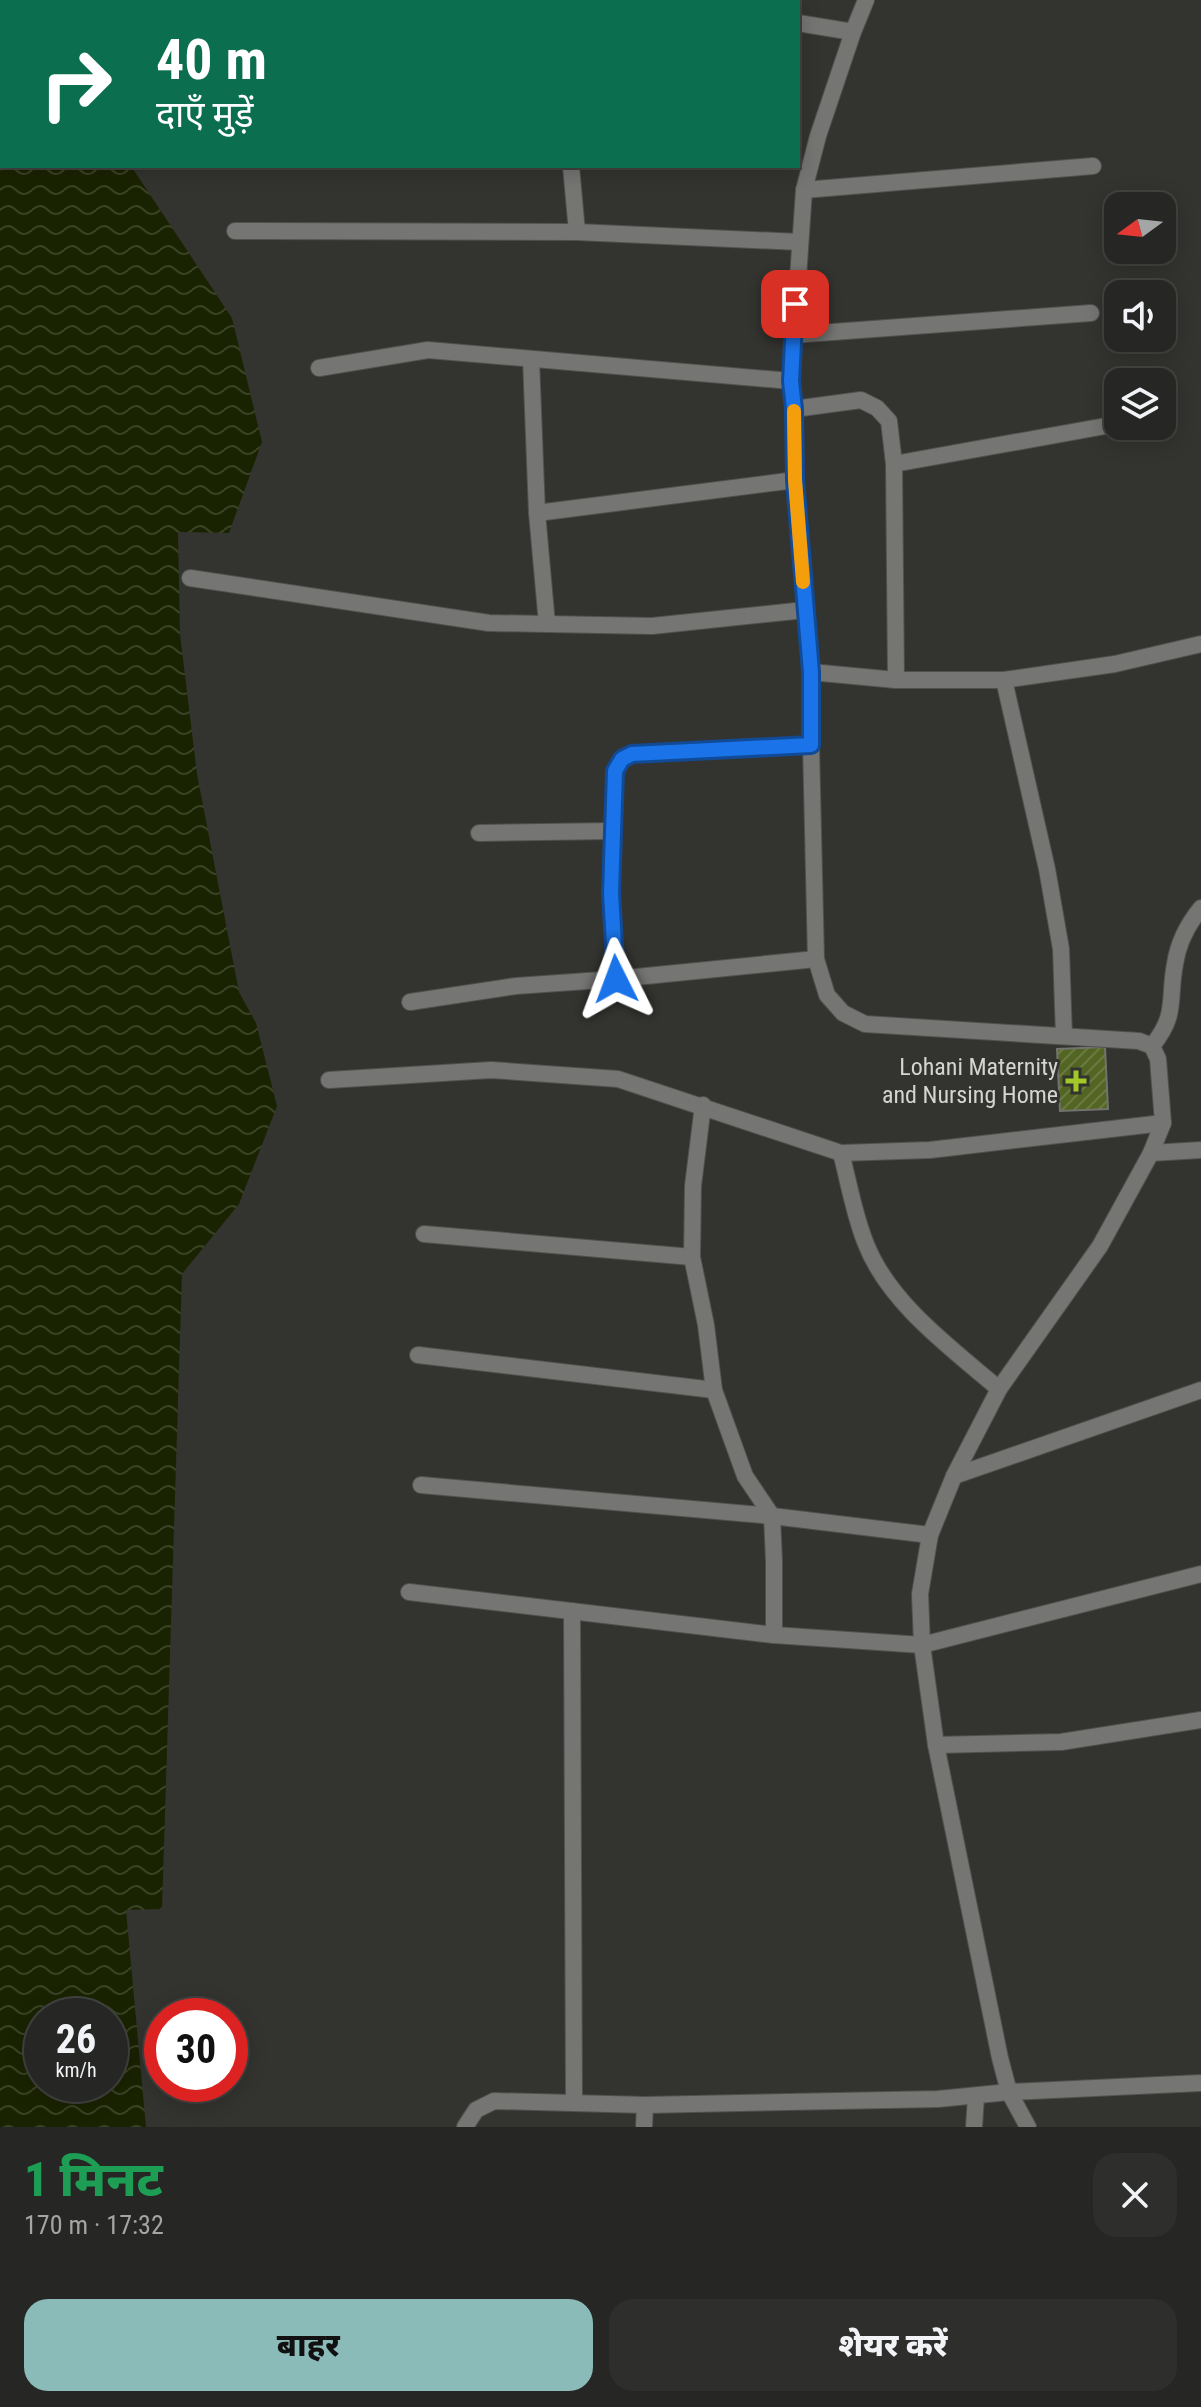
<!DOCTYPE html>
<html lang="hi">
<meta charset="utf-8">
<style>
body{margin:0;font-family:"Roboto Condensed","Noto Sans Devanagari",sans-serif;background:#2e2f2c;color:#f1f3f6;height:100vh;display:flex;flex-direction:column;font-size:30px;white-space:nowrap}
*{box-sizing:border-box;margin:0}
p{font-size:26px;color:#a4a5a6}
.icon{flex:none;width:44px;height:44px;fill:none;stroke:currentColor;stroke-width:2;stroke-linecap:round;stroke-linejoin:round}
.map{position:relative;height:2127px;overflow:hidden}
.side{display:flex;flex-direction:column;background:#262724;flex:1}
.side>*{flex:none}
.hud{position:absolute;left:0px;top:0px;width:800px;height:168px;box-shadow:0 4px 20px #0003,0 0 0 2px #424441;background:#0b6e4f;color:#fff;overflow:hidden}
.needle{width:52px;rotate:255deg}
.buttons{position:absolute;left:1104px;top:192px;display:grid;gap:16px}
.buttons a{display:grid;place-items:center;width:72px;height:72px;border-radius:16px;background:#262724;box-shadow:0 4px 20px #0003,0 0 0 2px #424441;font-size:40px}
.speed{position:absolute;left:24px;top:1998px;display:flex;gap:16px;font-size:40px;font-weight:700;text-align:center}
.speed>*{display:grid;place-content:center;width:104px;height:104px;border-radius:50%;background:#262724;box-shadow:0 4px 20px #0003,0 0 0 2px #424441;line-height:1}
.speed small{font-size:20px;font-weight:400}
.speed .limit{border:12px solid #d22;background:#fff;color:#111}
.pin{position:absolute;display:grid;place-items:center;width:68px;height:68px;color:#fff;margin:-34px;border-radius:16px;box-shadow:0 4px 12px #0006}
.me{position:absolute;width:88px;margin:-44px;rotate:357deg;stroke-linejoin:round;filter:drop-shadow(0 0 6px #0008)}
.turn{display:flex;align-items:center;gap:28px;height:168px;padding:0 24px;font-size:36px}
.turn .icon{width:104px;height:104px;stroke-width:2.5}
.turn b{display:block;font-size:56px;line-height:68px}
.round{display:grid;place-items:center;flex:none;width:84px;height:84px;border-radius:24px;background:#2e2f2c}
.head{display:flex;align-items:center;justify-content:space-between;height:136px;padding:0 24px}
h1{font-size:48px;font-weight:800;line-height:60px;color:#1e9e55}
.primary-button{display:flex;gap:16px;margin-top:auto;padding:16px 24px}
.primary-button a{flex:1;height:92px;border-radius:24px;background:#8bbbb9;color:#111;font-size:32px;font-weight:800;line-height:92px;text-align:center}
.primary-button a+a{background:#2e2f2c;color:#f1f3f6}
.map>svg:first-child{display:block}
.water{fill:url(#water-waves);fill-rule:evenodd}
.building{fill:url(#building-hatch);stroke:#72736f;stroke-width:2}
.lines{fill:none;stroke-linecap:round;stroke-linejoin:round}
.street-casing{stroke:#50514d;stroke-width:18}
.street{stroke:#757674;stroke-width:16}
.route-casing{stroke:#114b97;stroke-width:20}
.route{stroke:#1a73e8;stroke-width:14}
.slow{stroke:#f59e0b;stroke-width:14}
.poi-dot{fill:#a2c928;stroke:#333430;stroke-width:3}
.labels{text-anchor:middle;stroke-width:6;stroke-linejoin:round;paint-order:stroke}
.poi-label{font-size:24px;fill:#d4d5d3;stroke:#333430;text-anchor:end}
</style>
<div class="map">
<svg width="1201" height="2127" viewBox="0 0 1201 2127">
<defs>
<pattern id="water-waves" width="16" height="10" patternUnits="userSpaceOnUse" patternTransform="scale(2)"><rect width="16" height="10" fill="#1a2301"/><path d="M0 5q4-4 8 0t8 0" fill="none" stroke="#3a4225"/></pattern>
<pattern id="building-hatch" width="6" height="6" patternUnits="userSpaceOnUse" patternTransform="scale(2)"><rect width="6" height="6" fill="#536522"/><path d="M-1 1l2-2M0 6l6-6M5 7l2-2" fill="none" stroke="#6b7a41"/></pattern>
</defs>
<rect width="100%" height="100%" fill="#333430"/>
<path class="water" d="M0,0H16L17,2H2V166H131L232,318L262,442L229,533L178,532L180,634L197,774L239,992L256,1023L277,1106L239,1204L182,1274L162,1909L126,1910L146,2127H0ZM42,2016H110V2084H42Z"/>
<polygon class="building" points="1105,1047 1108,1109 1060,1111 1057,1049"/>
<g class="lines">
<defs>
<g id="street">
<polyline points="543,0 544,2"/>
<polyline points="667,0 678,2"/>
<polyline points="866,0 853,32 818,136 804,190 791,381 794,409 795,480 811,672 811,745 816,959 827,995 843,1013 865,1024 1139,1041 1152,1046 1158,1059 1163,1123 1151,1153 1100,1246 999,1389 954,1476 930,1535 920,1594 922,1645 936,1745 1000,2058 1009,2092 1028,2127"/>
<polyline points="209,2 209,0"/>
<polyline points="798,23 853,32"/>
<polyline points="571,166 577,232"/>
<polyline points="804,190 1093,166"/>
<polyline points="235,231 577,232 800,242"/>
<polyline points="792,335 1091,313"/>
<polyline points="531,359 537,513 547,624"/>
<polyline points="319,368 428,350 791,381"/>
<polyline points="794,409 861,400 877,408 889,421 894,464 896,680"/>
<polyline points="894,464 1111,425"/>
<polyline points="537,513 795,480"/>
<polyline points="190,578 489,623 652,626 805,610"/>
<polyline points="811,672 896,680 1004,680 1115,664 1201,644"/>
<polyline points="1004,680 1047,869 1061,949 1064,1036"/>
<polyline points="479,833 612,831"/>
<polyline points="616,979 611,893 615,771 622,759 632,754 811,745"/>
<polyline points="410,1002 516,986 616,979 816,959"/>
<path d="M1152,1046C1178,1014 1168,1000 1175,964C1178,943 1188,924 1201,908"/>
<polyline points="329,1080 491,1070 618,1079 841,1153 930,1150 1163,1123"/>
<polyline points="703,1105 693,1186 692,1257 706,1325 714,1390 745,1476 772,1516 774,1561 774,1635"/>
<path d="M841,1153C849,1183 854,1215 866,1244C889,1303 951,1348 999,1389"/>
<polyline points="1151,1153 1201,1150"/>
<polyline points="424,1234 692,1257"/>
<polyline points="418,1355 714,1390"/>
<polyline points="954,1476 1201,1390"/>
<polyline points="421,1485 772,1516 930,1535"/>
<polyline points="409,1592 774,1635 922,1645 1201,1574"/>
<polyline points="572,1611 574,2102"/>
<polyline points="936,1745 1061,1742 1201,1720"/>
<polyline points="465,2127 476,2110 494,2101 645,2105 938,2099 1009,2092 1201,2083"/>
<polyline points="644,2127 645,2105"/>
<polyline points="974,2127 976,2096"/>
</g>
</defs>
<use href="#street" class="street-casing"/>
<use href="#street" class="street"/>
</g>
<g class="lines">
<defs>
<polyline id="route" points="616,979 611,893 615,771 622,759 632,754 811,745 811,672 795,480 794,409 791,381 795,304"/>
</defs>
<use href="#route" class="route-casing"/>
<use href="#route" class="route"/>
<polyline class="slow" points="794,411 795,480 803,582"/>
</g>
<path class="poi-dot" d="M1072 1069h8v8h8v8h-8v8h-8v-8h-8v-8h8z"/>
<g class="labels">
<g class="poi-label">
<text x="1058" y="1075">Lohani Maternity<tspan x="1058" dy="28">and Nursing Home</tspan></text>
</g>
</g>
</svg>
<div class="buttons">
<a><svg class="needle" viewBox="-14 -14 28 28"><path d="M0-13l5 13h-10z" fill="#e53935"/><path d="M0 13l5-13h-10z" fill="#a4a5a6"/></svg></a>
<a><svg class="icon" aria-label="sound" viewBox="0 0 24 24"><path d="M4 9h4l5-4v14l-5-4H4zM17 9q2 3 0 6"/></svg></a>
<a><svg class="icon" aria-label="layers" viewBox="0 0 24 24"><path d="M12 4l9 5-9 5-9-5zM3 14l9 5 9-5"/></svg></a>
</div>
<div class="speed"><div>26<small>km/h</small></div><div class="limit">30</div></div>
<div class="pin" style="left:795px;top:304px;background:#d93025"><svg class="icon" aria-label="arrive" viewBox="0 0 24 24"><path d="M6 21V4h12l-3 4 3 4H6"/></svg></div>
<svg class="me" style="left:616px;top:979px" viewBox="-20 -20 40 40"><path d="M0-17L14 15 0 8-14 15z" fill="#1a73e8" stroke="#fff" stroke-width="4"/></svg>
<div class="hud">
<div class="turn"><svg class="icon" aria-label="right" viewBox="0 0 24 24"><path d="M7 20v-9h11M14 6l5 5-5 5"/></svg><div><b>40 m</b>दाएँ मुड़ें</div></div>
</div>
</div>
<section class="side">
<div class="head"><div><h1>1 मिनट</h1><p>170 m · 17:32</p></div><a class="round"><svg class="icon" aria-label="close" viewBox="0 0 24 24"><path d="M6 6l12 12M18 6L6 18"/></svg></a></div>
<div class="primary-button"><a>बाहर</a><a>शेयर करें</a></div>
</section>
